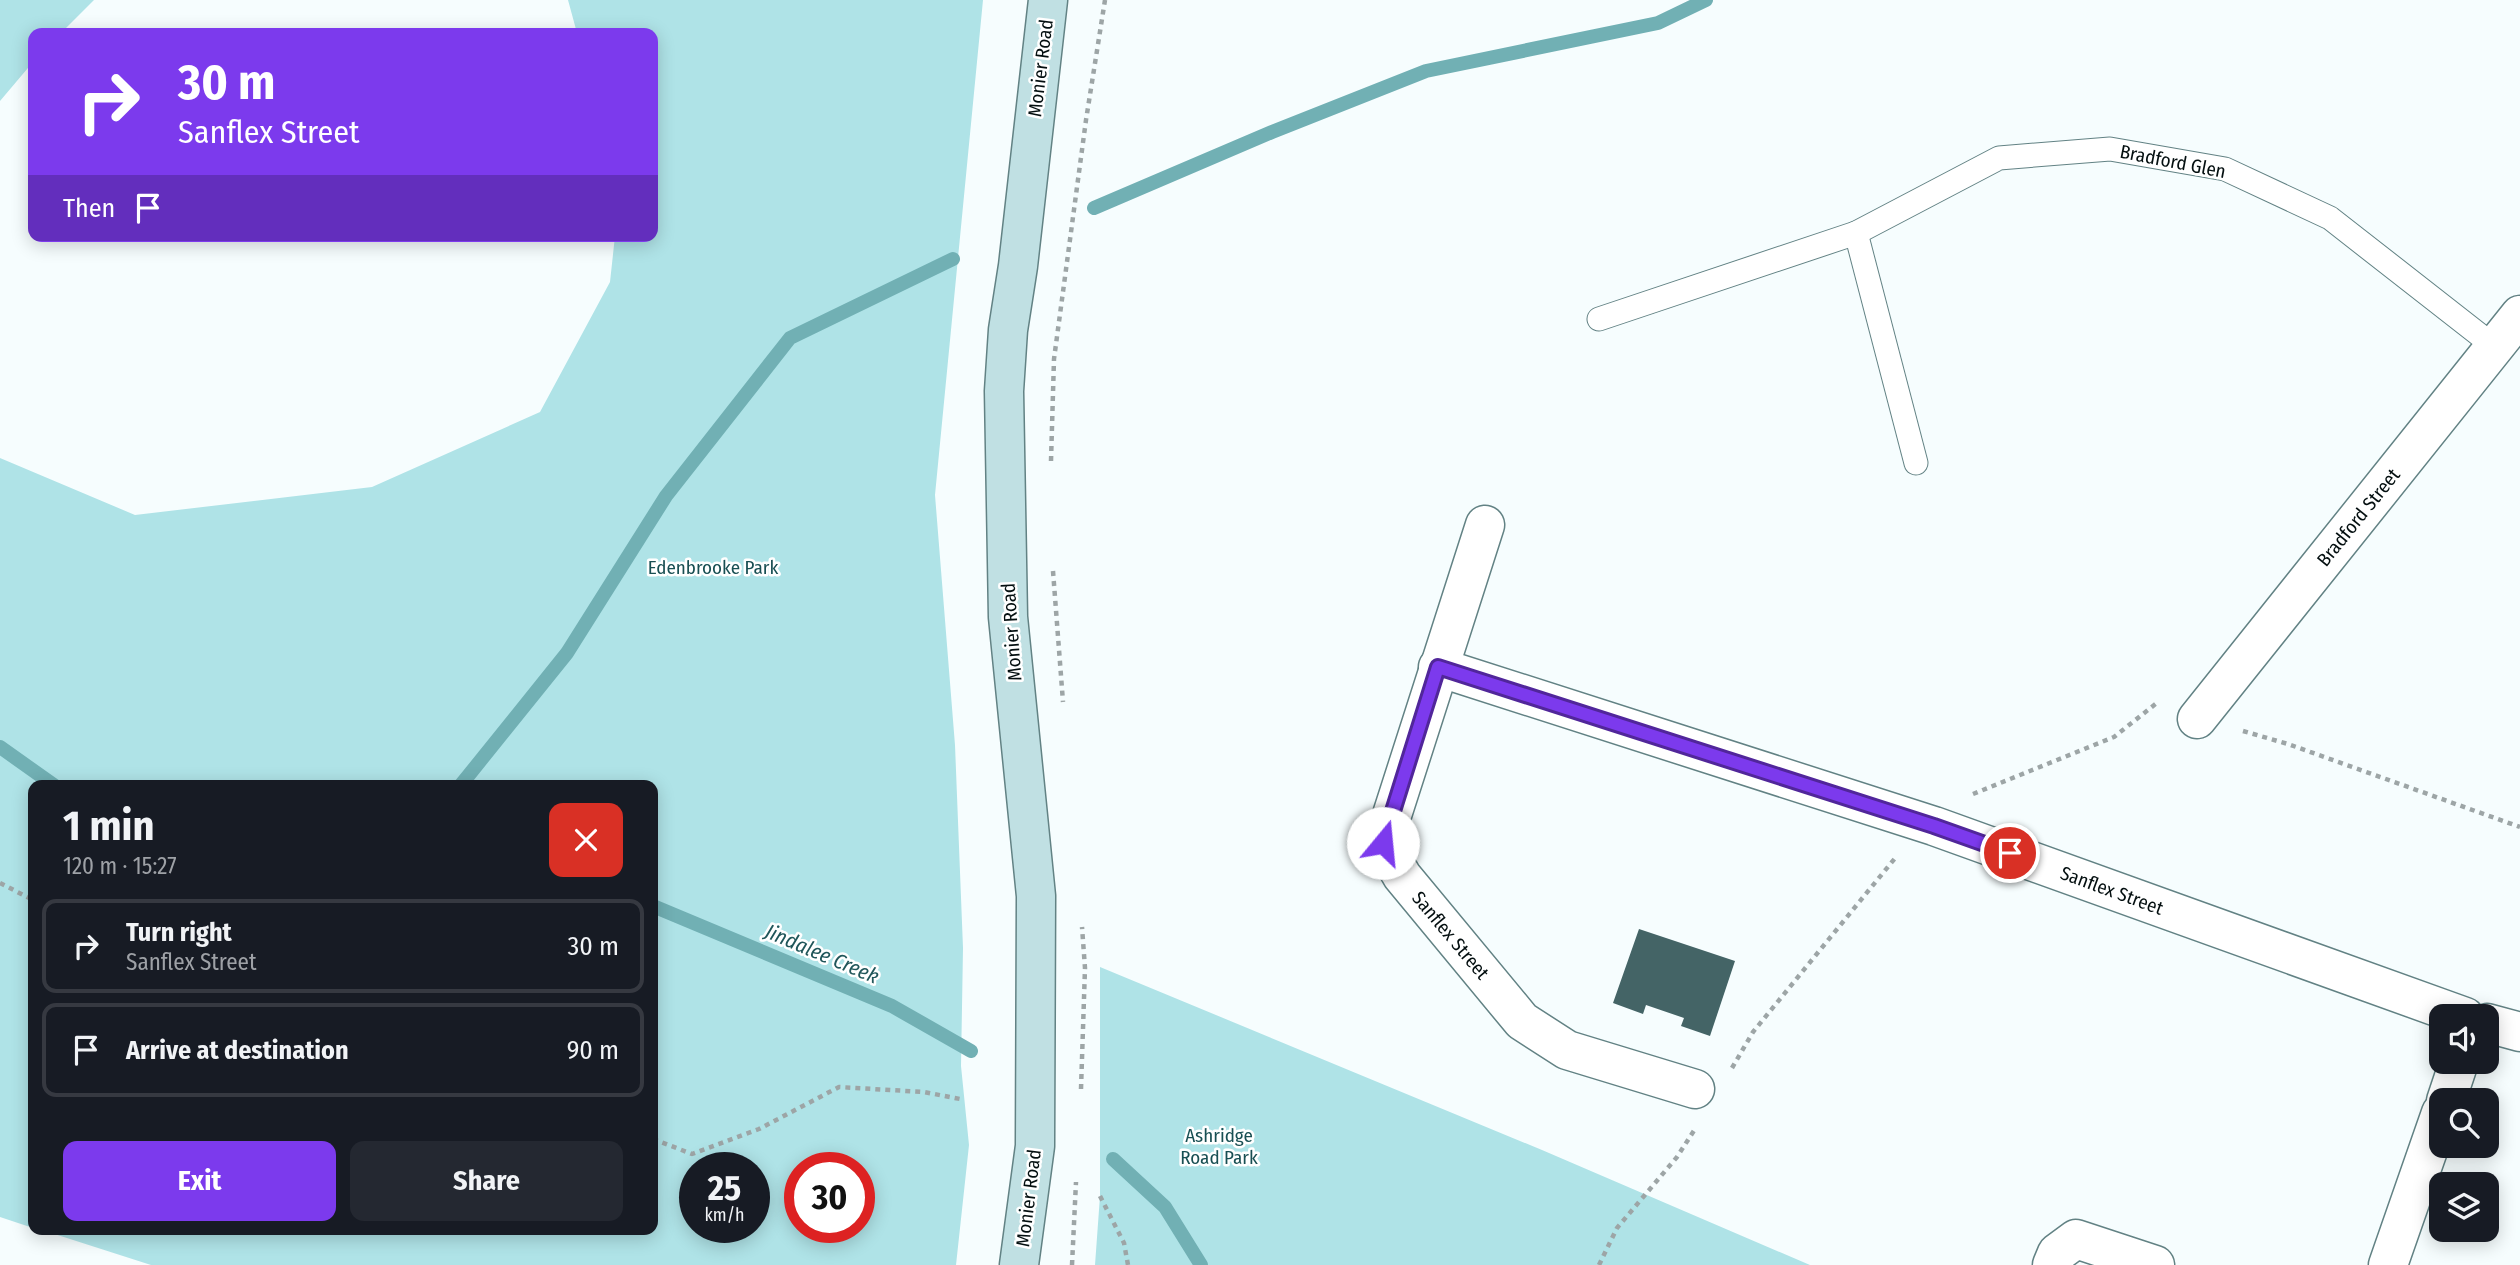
<!DOCTYPE html>
<meta charset="utf-8">
<style>
body{margin:0;font-family:"Fira Sans Condensed",sans-serif;background:#242831;color:#f1f3f6;height:100vh;display:flex;flex-direction:column;font-size:26px;white-space:nowrap}
*{box-sizing:border-box;margin:0}
p{font-size:23px;color:#9ea1a6}
.icon{flex:none;width:38px;height:38px;fill:none;stroke:currentColor;stroke-width:2;stroke-linecap:round;stroke-linejoin:round}
.map{position:relative;flex:1;overflow:hidden}
.drawer{position:absolute;left:28px;top:780px;width:630px;height:455px;display:flex;flex-direction:column;background:#171b24;border-radius:14px;box-shadow:0 4px 18px #0003}
.drawer>*{flex:none}
.guide{position:absolute;left:28px;top:28px;width:630px;height:214px;border-radius:14px;box-shadow:0 4px 18px #0003;background:#7c3aed;color:#fff;overflow:hidden}
.fabs{position:absolute;left:2429px;top:1004px;display:grid;gap:14px}
.fabs a{display:grid;place-items:center;width:70px;height:70px;border-radius:14px;background:#171b24;box-shadow:0 4px 18px #0003;font-size:35px}
.speed{position:absolute;left:679px;top:1152px;display:flex;gap:14px;font-size:35px;font-weight:700;text-align:center}
.speed>*{display:grid;place-content:center;width:91px;height:91px;border-radius:50%;background:#171b24;box-shadow:0 4px 18px #0003;line-height:1}
.speed small{font-size:18px;font-weight:400}
.speed .limit{border:10px solid #d22;background:#fff;color:#111}
.pin{position:absolute;display:grid;place-items:center;width:60px;height:60px;color:#fff;margin:-30px;border:4px solid #fff;border-radius:50%;box-shadow:0 2px 7px #0007}
.me{position:absolute;width:77px;margin:-38px;rotate:17deg;stroke-linejoin:round;filter:drop-shadow(0 0 5px #0008)}
.turn{display:flex;align-items:center;gap:24px;height:147px;padding:0 35px;font-size:32px}
.turn .icon{width:91px;height:91px;stroke-width:2.5}
.turn b{display:block;font-size:49px;line-height:60px}
.then{display:flex;align-items:center;height:66px;padding:0 35px;background:#0003;gap:14px;font-size:26px}
.round{display:grid;place-items:center;flex:none;width:74px;height:74px;border-radius:14px;background:#242831}
.summary{display:flex;align-items:center;justify-content:space-between;height:119px;padding:0 35px}
h1{font-size:42px;font-weight:700;line-height:52px}
.cta{display:flex;gap:14px;margin-top:auto;padding:14px 35px}
.cta a{flex:1;height:80px;border-radius:14px;background:#7c3aed;color:#fff;font-size:28px;font-weight:700;line-height:80px;text-align:center}
.cta a+a{background:#242831;color:#f1f3f6}
ul{padding:0;list-style:none}
li{display:flex;align-items:center;gap:21px;height:94px;margin:0 14px 10px;padding:0 21px;border:4px solid #363941;border-radius:14px}
li div{flex:1}
li b{display:block;font-size:26px}
li em{font-style:normal}
.map>svg:first-child{display:block}
.green{fill:#afe3e7;fill-rule:evenodd}
.lines{fill:none;stroke-linecap:round;stroke-linejoin:round}
.stream{stroke:#71b0b4;stroke-width:14}
.building{fill:#446466}
.service-casing{stroke:#628284;stroke-width:25}
.minor-casing{stroke:#628284;stroke-width:41}
.secondary-casing{stroke:#628284;stroke-width:41}
.path{stroke:#9da5a6;stroke-width:4.5;stroke-dasharray:5 5;stroke-linecap:butt}
.service{stroke:#fff;stroke-width:23}
.minor{stroke:#fff;stroke-width:38}
.secondary{stroke:#c0e0e3;stroke-width:38}
.route-casing{stroke:#51269a;stroke-width:18}
.route{stroke:#7c3aed;stroke-width:12}
.labels{text-anchor:middle;stroke-width:5;stroke-linejoin:round;paint-order:stroke}
.street-label{font-size:19px;fill:#040f10;stroke:#fff}
.park-label{font-size:19px;fill:#184f53;stroke:#fff}
.water-label{font-size:21px;font-style:italic;fill:#20565a;stroke:#fff}
</style>
<div class="map">
<svg width="2520" height="1265" viewBox="0 0 2520 1265">
<rect width="100%" height="100%" fill="#f6fdfe"/>
<g class="green">
<polygon points="0,0 94,0 61,33 33,33 33,62 0,101"/>
<path d="M568,0H983L935,495L955,745L963,948L961,1066L969,1145L956,1265H151L42,1230H653V786H33V1228L0,1217V458L135,515L372,487L540,412L610,282L615,236H653V33H577ZM754,1167V1227H695V1167ZM859,1167V1227H800V1167Z"/>
<polygon points="1100,967 1542,1150 1810,1265 1095,1265 1100,1196"/>
</g>
<g class="lines">
<g class="stream">
<polyline points="1094,208 1272,132 1426,71 1658,23 1706,0"/>
<polyline points="0,747 55,786"/>
<polyline points="460,786 567,653 666,496 790,338 953,259"/>
<polyline points="653,906 892,1006 971,1051"/>
<polyline points="1113,1159 1165,1207 1201,1265"/>
</g>
</g>
<polygon class="building" points="1639,929 1735,961 1710,1036 1681,1026 1684,1018 1646,1005 1643,1014 1613,1003"/>
<g class="lines">
<defs>
<g id="service">
<polyline points="1856,233 1916,463"/>
<polyline points="1599,319 1856,233 1999,158 2110,149 2225,169 2330,218 2495,347"/>
</g>
<g id="minor">
<polyline points="1485,525 1383,843 1402,876 1522,1021 1567,1050 1695,1089"/>
<polyline points="1438,667 1934,826 2465,1017"/>
<polyline points="2197,719 2520,315"/>
<polyline points="2487,1023 2520,1032"/>
<polyline points="2446,1101 2459,1062"/>
<polyline points="2052,1265 2057,1253 2076,1239 2155,1265"/>
<polyline points="2388,1265 2441,1113"/>
</g>
<polyline id="secondary" points="1019,1265 1035,1146 1036,896 1008,617 1004,391 1008,330 1018,266 1048,0"/>
</defs>
<use href="#service" class="service-casing"/>
<use href="#minor" class="minor-casing"/>
<use href="#secondary" class="secondary-casing"/>
<g class="path">
<polyline points="1051,461 1054,359 1086,120 1105,0"/>
<polyline points="1053,571 1063,702"/>
<polyline points="2243,731 2288,744 2520,827"/>
<polyline points="1973,794 2114,737 2158,702"/>
<polyline points="0,883 33,900"/>
<polyline points="1732,1068 1753,1032 1896,857"/>
<polyline points="1081,1089 1085,968 1082,927"/>
<polyline points="653,1139 692,1154 759,1129 839,1087 924,1092 960,1099"/>
<polyline points="1100,1196 1124,1243 1128,1265"/>
<polyline points="1072,1265 1076,1182"/>
<polyline points="1599,1265 1617,1228 1677,1157 1695,1129"/>
</g>
<use href="#service" class="service"/>
<use href="#minor" class="minor"/>
<use href="#secondary" class="secondary"/>
</g>
<g class="lines">
<defs>
<polyline id="route" points="1383,843 1438,667 1934,826 2010,853"/>
</defs>
<use href="#route" class="route-casing"/>
<use href="#route" class="route"/>
</g>
<g class="labels">
<g class="street-label">
<text transform="translate(1040 68) rotate(-83)" y="7">Monier Road</text>
<text transform="translate(2173 161) rotate(11)" y="7">Bradford Glen</text>
<text transform="translate(2358 517) rotate(-51)" y="7">Bradford Street</text>
<text transform="translate(1011 632) rotate(-94)" y="7">Monier Road</text>
<text transform="translate(2112 890) rotate(20)" y="7">Sanflex Street</text>
<text transform="translate(1451 935) rotate(50)" y="7">Sanflex Street</text>
<text transform="translate(1028 1198) rotate(-83)" y="7">Monier Road</text>
</g>
<g class="park-label">
<text x="713" y="574">Edenbrooke Park</text>
<text x="1219" y="1142">Ashridge<tspan x="1219" dy="22">Road Park</tspan></text>
</g>
<g class="water-label">
<text transform="translate(822 954) rotate(23)" y="7">Jindalee Creek</text>
</g>
</g>
</svg>
<div class="fabs">
<a><svg class="icon" aria-label="sound" viewBox="0 0 24 24"><path d="M4 9h4l5-4v14l-5-4H4zM17 9q2 3 0 6"/></svg></a>
<a><svg class="icon" aria-label="search" viewBox="0 0 24 24"><circle cx="10" cy="10" r="6"/><path d="M15 15l6 6"/></svg></a>
<a><svg class="icon" aria-label="layers" viewBox="0 0 24 24"><path d="M12 4l9 5-9 5-9-5zM3 14l9 5 9-5"/></svg></a>
</div>
<div class="speed"><div>25<small>km/h</small></div><div class="limit">30</div></div>
<div class="pin" style="left:2010px;top:853px;background:#d93025"><svg class="icon" aria-label="arrive" viewBox="0 0 24 24"><path d="M6 21V4h12l-3 4 3 4H6"/></svg></div>
<svg class="me" style="left:1383px;top:843px" viewBox="-20 -20 40 40"><circle r="19" fill="#fff"/><path d="M0-13L10 11 0 6-10 11z" fill="#7c3aed"/></svg>
<div class="guide">
<div class="turn"><svg class="icon" aria-label="right" viewBox="0 0 24 24"><path d="M7 20v-9h11M14 6l5 5-5 5"/></svg><div><b>30 m</b>Sanflex Street</div></div>
<div class="then">Then<svg class="icon" aria-label="arrive" viewBox="0 0 24 24"><path d="M6 21V4h12l-3 4 3 4H6"/></svg></div>
</div>
<section class="drawer">
<div class="summary"><div><h1>1 min</h1><p>120 m · 15:27</p></div><a class="round" style="background:#d93025;color:#fff"><svg class="icon" aria-label="close" viewBox="0 0 24 24"><path d="M6 6l12 12M18 6L6 18"/></svg></a></div>
<ul>
<li><svg class="icon" aria-label="right" viewBox="0 0 24 24"><path d="M7 20v-9h11M14 6l5 5-5 5"/></svg><div><b>Turn right</b><p>Sanflex Street</p></div><em>30 m</em></li>
<li><svg class="icon" aria-label="arrive" viewBox="0 0 24 24"><path d="M6 21V4h12l-3 4 3 4H6"/></svg><div><b>Arrive at destination</b></div><em>90 m</em></li>
</ul>
<div class="cta"><a>Exit</a><a>Share</a></div>
</section>
</div>
